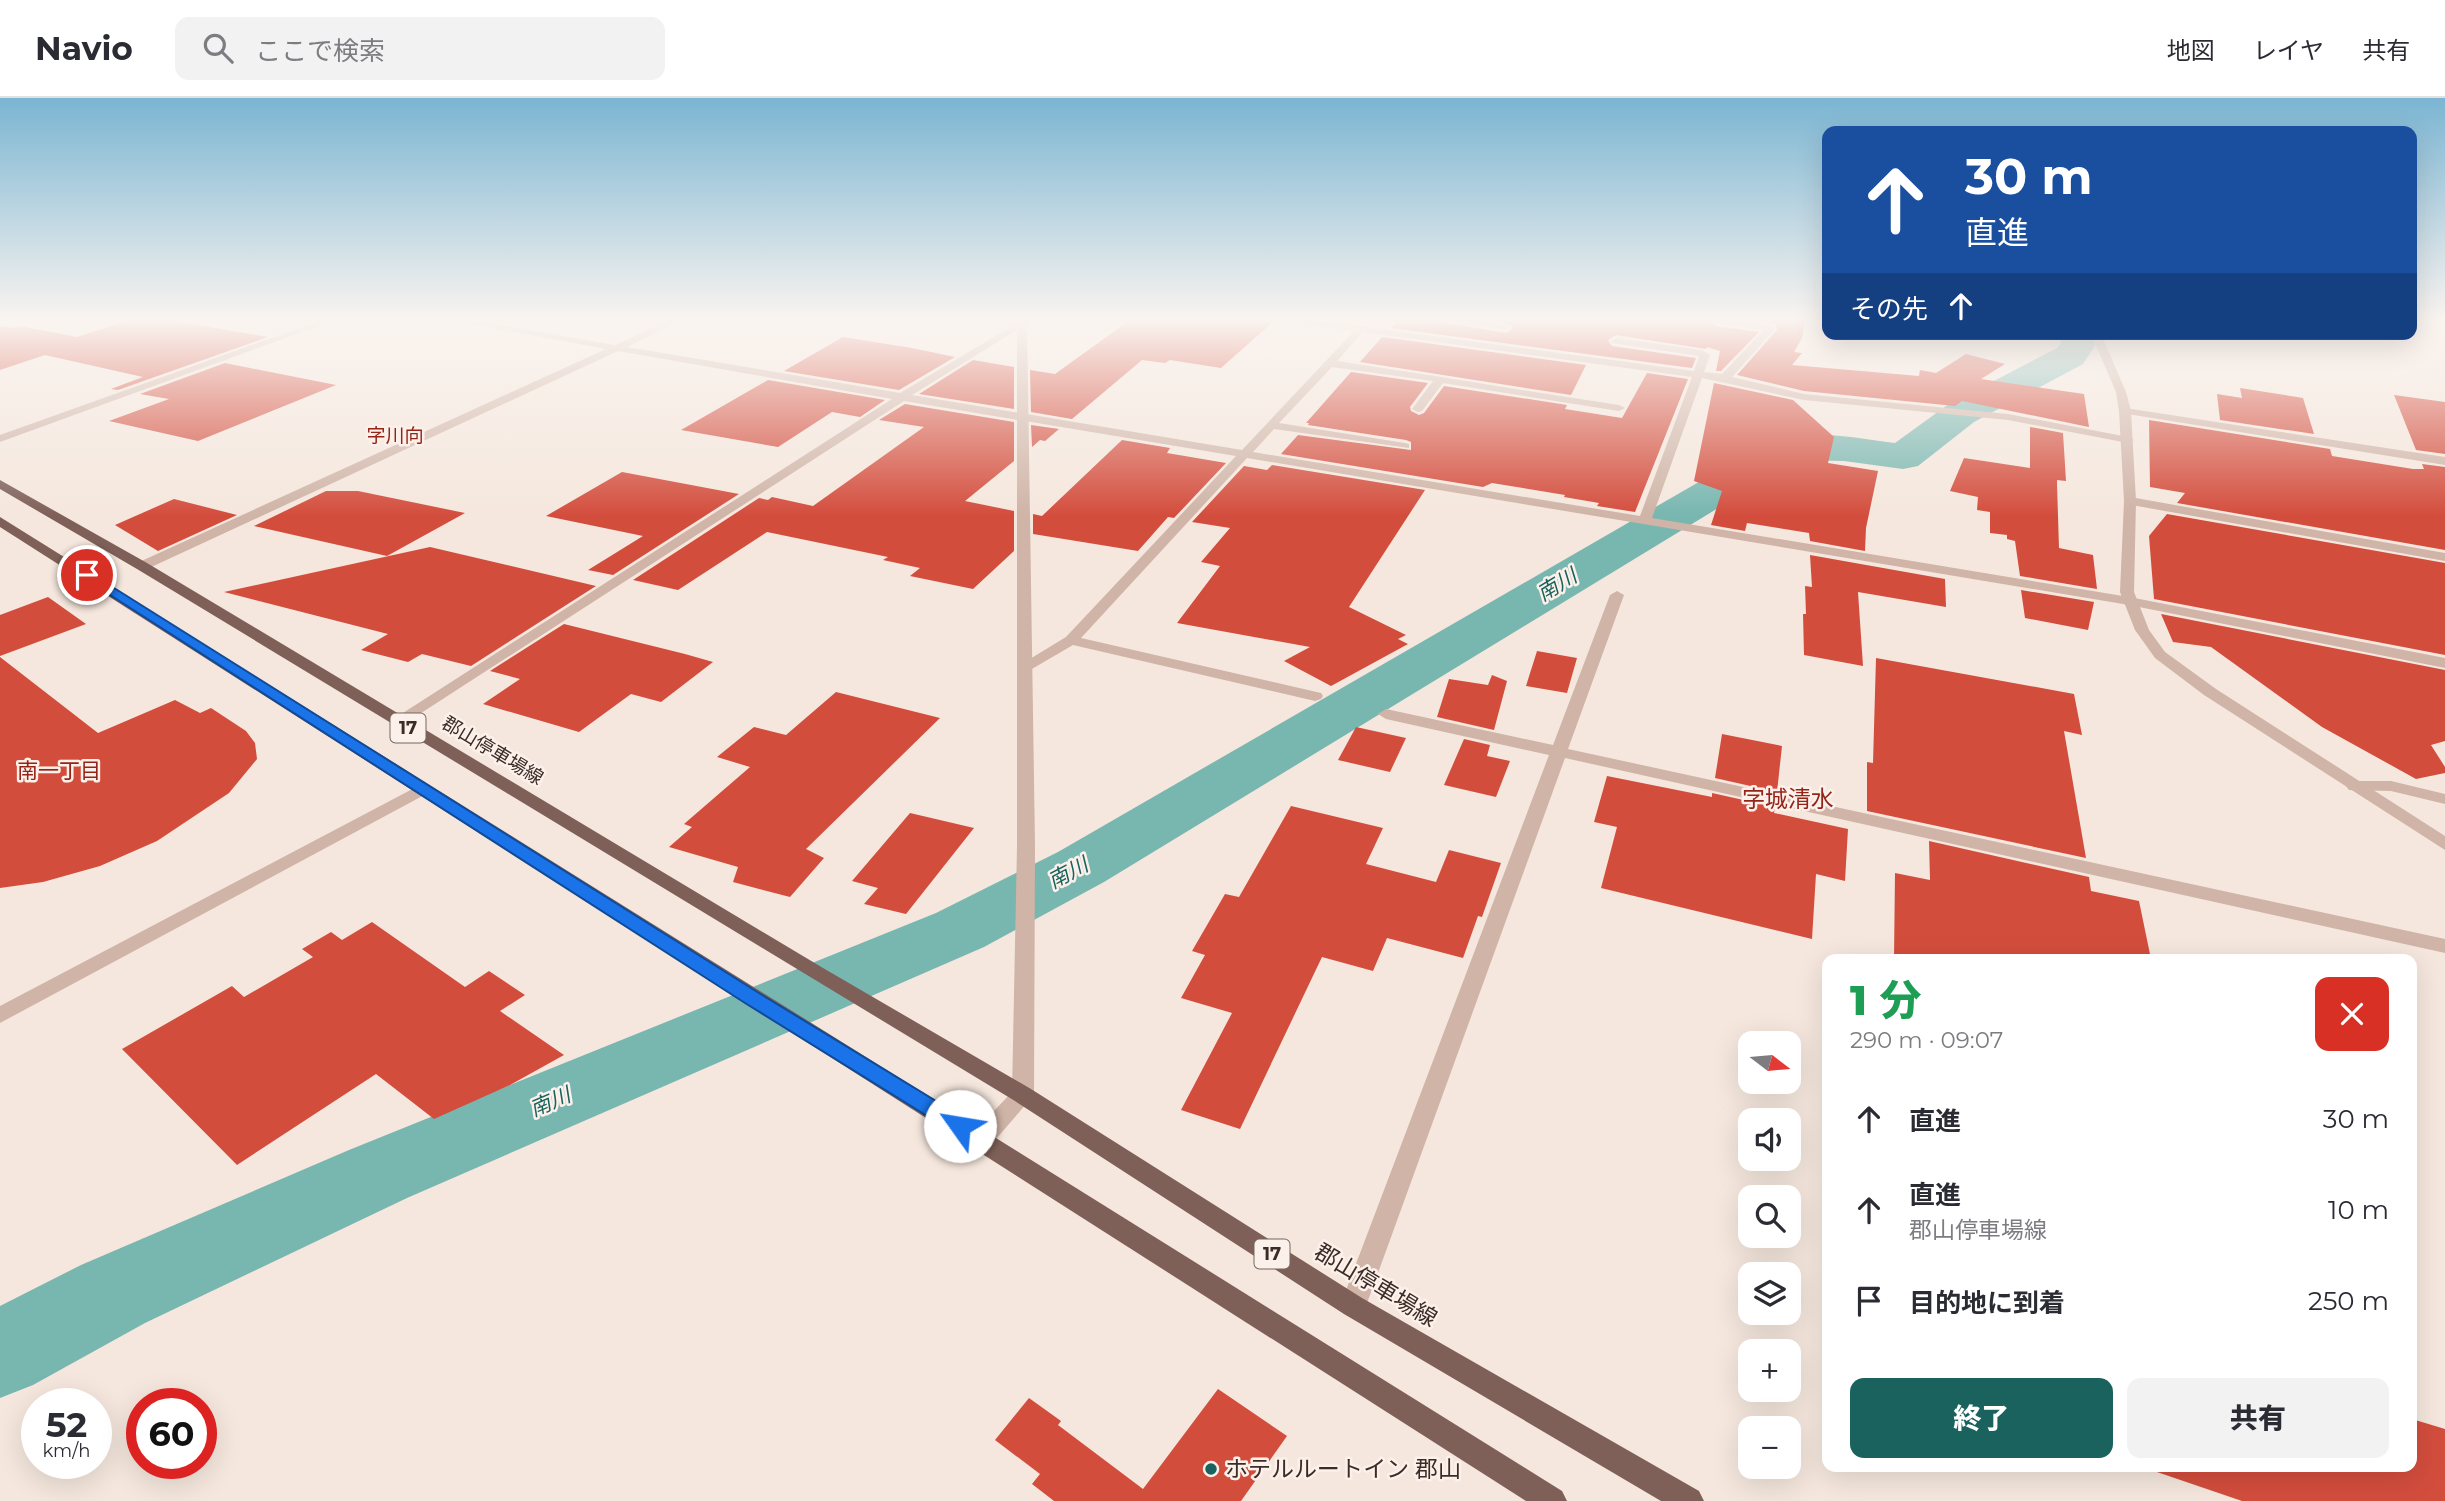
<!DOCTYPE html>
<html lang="ja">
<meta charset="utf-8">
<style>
body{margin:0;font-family:Montserrat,"Noto Sans JP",sans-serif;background:#f2f2f3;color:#2b2b33;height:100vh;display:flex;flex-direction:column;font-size:26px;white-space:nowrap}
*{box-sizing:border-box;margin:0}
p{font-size:23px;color:#7c7c81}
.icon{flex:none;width:38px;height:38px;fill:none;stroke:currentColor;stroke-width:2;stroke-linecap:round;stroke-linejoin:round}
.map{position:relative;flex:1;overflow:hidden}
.panel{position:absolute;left:1822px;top:856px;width:595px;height:518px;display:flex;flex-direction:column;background:#fff;border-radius:14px;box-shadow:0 7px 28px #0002}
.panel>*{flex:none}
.hud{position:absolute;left:1822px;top:28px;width:595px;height:214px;border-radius:14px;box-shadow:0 7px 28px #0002;background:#1a4fa0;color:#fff;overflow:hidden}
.needle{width:46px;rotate:106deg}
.fabs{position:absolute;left:1738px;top:933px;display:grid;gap:14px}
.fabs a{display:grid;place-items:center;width:63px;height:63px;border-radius:14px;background:#fff;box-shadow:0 7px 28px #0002;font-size:35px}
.speed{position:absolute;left:21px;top:1290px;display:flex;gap:14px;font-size:35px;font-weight:700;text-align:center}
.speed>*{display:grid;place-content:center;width:91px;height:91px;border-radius:50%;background:#fff;box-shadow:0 7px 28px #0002;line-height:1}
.speed small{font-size:18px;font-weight:400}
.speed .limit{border:10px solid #d22;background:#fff;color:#111}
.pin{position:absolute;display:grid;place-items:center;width:60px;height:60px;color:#fff;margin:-30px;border:4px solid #fff;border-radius:50%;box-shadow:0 2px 7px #0007}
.me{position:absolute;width:77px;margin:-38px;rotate:302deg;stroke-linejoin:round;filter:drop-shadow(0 0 5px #0008)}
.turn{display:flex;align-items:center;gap:24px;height:147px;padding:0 28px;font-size:32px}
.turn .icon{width:91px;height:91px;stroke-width:2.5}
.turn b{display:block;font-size:49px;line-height:60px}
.then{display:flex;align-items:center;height:66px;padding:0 28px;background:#0003;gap:14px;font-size:26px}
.round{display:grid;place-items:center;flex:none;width:74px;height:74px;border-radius:14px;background:#f2f2f3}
.headline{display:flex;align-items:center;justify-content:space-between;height:119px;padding:0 28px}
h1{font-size:42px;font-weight:800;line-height:52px;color:#1e9e55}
.action{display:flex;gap:14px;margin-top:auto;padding:14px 28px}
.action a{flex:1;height:80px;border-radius:14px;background:#19625d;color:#fff;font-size:28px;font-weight:800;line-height:80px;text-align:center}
.action a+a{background:#f2f2f3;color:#2b2b33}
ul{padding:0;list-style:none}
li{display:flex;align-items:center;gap:21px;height:91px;padding:0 28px}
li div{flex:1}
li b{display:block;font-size:26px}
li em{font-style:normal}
header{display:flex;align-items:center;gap:42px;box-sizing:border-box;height:98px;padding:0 35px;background:#fff;border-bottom:2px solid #e1e1e2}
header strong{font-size:33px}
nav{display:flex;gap:38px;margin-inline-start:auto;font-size:24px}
.search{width:490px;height:63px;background:#f2f2f3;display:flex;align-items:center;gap:18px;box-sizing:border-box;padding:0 24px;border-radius:14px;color:#7c7c81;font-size:26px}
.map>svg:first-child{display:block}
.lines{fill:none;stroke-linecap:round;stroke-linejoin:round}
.river{fill:#78b6b0;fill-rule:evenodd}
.building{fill:#d34d3d}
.minor{fill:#cfb4a7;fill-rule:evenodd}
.tertiary{fill:#cfb4a7;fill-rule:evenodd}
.primary{fill:#7e6058;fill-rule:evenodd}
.route{fill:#1a73e8;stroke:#114b97;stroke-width:2}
.poi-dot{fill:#19625d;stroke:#fcf1ea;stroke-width:2.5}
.labels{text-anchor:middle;stroke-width:5;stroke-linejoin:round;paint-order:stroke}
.shield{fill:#fcf1ea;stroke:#756762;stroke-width:2}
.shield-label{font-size:18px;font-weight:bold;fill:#3b2c28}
.far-quarter-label{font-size:19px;fill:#942418;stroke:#fcf1ea}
.street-label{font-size:19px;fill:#3b2c28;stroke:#fcf1ea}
.water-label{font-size:21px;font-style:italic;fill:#19625d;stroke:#fcf1ea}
.neighbourhood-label{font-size:21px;fill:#942418;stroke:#fcf1ea}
.quarter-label{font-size:23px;fill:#942418;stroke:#fcf1ea}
.near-street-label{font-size:23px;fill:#3b2c28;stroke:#fcf1ea}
.near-poi-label{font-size:23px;fill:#3b2c28;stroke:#fcf1ea;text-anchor:start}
</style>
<header>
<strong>Navio</strong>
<div class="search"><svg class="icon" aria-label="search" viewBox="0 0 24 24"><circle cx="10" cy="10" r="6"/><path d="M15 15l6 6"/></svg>ここで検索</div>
<nav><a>地図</a><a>レイヤ</a><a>共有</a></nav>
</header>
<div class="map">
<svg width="2445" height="1403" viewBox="0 0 2445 1403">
<rect width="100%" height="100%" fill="#f5e7dd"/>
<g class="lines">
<path class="river" d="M2059,236H2093L2096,246L2083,266L1974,324L1918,368L1903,371L1844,363L1797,362L1104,784L984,849L407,1100L145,1225L33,1287L0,1300V1208L81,1167L349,1052L936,815L1058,754L1775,340C1813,331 1856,340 1895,345L1946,308L2057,250L2061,245Z"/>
</g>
<g class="building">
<polygon points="130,222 168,222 268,239 118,292 111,291 143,279 45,257 0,272 0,228 13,230 20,228 77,239"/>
<polygon points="1130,222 1275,222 1221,270 1170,262 1165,265 1142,262 1072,321 1031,314 1030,272 1055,276"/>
<polygon points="1398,222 1429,222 1506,235 1512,231 1513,228 1488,222 1709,222 1716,228 1759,234 1721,273 1716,273 1720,253 1707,249 1706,251 1616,237 1608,242 1612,248 1696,260 1692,270 1391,230"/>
<polygon points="1739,222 1805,222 1802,240 1794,254 1802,255 1792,267 1919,278 1920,272 1936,275 1966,256 2005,266 1981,281 2084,296 2089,329 1962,303 1955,308 1804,293 1737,277 1777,232 1776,226 1772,225"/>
<polygon points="843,239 912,250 955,259 899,292 784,273"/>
<polygon points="1382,239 1586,267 1571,297 1360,264"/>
<polygon points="973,262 1014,269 1014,311 919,296"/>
<polygon points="225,265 336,287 198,343 109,323 169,301 140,296"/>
<polygon points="1351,274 1428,285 1410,309 1411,313 1419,317 1424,315 1444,288 1567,307 1565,311 1622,320 1647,275 1688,281 1635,414 1597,408 1599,405 1564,399 1565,397 1492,385 1483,389 1281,356 1298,337 1411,352 1411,344 1406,342 1308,327 1309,325 1306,325"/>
<polygon points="768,282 885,302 860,319 832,314 778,349 681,332"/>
<polygon points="1714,285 1793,302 1834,339 1828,365 1878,373 1866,430 1865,453 1810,443 1809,435 1747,425 1745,433 1711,427 1722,393 1694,383"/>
<polygon points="2240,290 2303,300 2314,336 2220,322 2217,296 2242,300"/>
<polygon points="2394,297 2445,304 2445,356 2416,352"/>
<polygon points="905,306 1014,324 1014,363 965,403 1014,413 1014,453 973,491 910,478 920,470 883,462 888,459 767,434 678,492 633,482 759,400 768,402 772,399 813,408 924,329 879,322"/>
<polygon points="2149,322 2330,351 2332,358 2413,371 2424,371 2422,366 2445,369 2445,452 2177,405 2185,395 2150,389"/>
<polygon points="1031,327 1059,331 1045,343 1040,342 1032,349"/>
<polygon points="2030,329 2063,335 2066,383 2057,382 2057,386 2059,450 2093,457 2097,491 2020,478 2015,443 2007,441 2007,437 1990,435 1990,414 1977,412 1978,399 1950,393 1964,360 2030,370"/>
<polygon points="1122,342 1170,350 1167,355 1226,365 1174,420 1168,419 1138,453 1033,436 1033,416 1042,418"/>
<polygon points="1272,367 1425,392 1349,509 1406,537 1398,541 1408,546 1331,588 1284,563 1310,549 1177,525 1220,468 1201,464 1230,430 1192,424 1244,368 1267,372"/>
<polygon points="622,374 739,396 613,477 588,472 643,438 546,418"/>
<polygon points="326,393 358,393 465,415 387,458 254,428"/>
<polygon points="174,401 237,417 158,453 115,427"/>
<polygon points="2167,416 2445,465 2445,557 2154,501 2149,438"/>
<polygon points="430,449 596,488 471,568 422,556 408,564 361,552 388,536 224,494"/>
<polygon points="1810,457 1945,481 1946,509 1858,494 1863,568 1804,557 1803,516 1806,516 1805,488 1812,489"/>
<polygon points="2021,492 2094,504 2088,532 2025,520"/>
<polygon points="48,499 86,526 0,558 0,517"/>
<polygon points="2161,516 2445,572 2445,643 2431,647 2445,669 2445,675 2416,681 2322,629 2211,549 2173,544"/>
<polygon points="564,526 685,556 713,564 661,604 631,596 579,634 483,606 520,581 490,573"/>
<polygon points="1537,553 1577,560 1567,595 1526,588"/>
<polygon points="0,559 98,635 175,602 200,615 211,610 246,633 255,645 257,661 229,695 157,743 100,768 43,784 0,790"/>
<polygon points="1876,560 2074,596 2082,637 2064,633 2086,760 1867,713 1867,664 1873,665"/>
<polygon points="1492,577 1507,583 1494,632 1437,619 1449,581 1488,587"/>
<polygon points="836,594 940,620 806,751 824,760 790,799 733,784 738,769 669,749 692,729 684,726 750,669 717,659 754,629 786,637"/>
<polygon points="1356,629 1406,640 1390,674 1338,662"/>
<polygon points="1722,636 1782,648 1777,694 1715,680"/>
<polygon points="1464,641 1490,647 1487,658 1510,663 1496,699 1444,687"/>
<polygon points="1607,678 1712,699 1712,695 1775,709 1774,715 1848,731 1845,783 1816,776 1812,841 1601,790 1617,729 1594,724"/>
<polygon points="1291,708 1383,730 1366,766 1436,784 1449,752 1501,765 1482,819 1478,818 1463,860 1387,840 1373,873 1322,859 1240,1031 1181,1012 1232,915 1181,900 1205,857 1192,853 1225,796 1239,799"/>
<polygon points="910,715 974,730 906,816 864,806 878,790 852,783"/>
<polygon points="1929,743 2089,779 2091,793 2139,803 2151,861 1894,861 1895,775 1930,782"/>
<polygon points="372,824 465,889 489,873 525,897 500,913 564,957 510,987 434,1021 376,976 237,1067 122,951 232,888 244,899 313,859 302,851 331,834 342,842"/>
<polygon points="1218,1291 1287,1338 1241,1403 1054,1403 1032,1386 1040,1376 995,1342 1029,1300 1061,1323 1058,1327 1143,1391"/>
<polygon points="2412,1321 2445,1331 2445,1403 2242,1403 2154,1373 2155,1368 2412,1368"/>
</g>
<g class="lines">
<g class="minor">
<polygon points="322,222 335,222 0,344 0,337"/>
<path d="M450,222H470L615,247L670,222H682L627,249L900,295L1022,222L1027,225L1025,227L912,297L1242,352L1354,233L1295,225L1290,222H1314L1694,273L1699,258L1612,245L1611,243L1616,240L1702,252L1710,257L1704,274L1722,276L1764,232L1716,225L1711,222L1771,227L1774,228V232L1732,279L1804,296L2008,316L2128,339L2134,342L2128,345L2008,322L1804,302L1702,280L1652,420L2129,499L2445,560V570L2129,507L1247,360L1081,540L1321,595L1323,598L1321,601L1315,603L1073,547L1025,575L1017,570L1020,567L1066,539L1236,358L904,303L398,630L390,625L392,622L892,301L618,253L147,471H137V465L606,251ZM1363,234L1692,279L1640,418L1253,354L1274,331L1409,350V346L1405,345L1279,325L1332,269L1433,283L1412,311L1418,314L1422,313L1443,285L1619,313L1625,310L1619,307C1525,293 1431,277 1337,263Z"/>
<polygon points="1444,222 1470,222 1511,229 1506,232"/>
<polygon points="2125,310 2445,359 2445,367 2121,315 2119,313"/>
<polygon points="2130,399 2445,455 2445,463 2126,406 2126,400"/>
<polygon points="1617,493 1624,497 1568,651 2445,841 2445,855 1565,660 1366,1208 1362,1216 1353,1220 1344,1216 1340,1208 1549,657 1386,621 1378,616 1386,611 1553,647 1610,497"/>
<polygon points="2355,683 2391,683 2445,696 2445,706 2391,693 2349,692 2346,688 2349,684"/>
</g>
<g class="tertiary">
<polygon points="1017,222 1027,222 1035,748 1034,997 990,1048 982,1050 974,1048 970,1041 974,1034 1012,994 1017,748"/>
<polygon points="2091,236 2101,236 2126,294 2131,313 2136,403 2134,494 2149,532 2165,554 2216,591 2445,738 2445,752 2204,597 2155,560 2135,532 2120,494 2124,403 2119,313 2116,294"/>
<polygon points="422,686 428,687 431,691 428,695 0,925 0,908"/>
</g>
<g class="primary">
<polygon points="0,382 147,465 823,870 1031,991 1362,1200 1699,1393 1704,1403 1661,1403 1344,1216 1015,1003 137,471 0,391"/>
<polygon points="0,419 1562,1393 1567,1403 1526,1403 0,429"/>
</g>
</g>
<linearGradient id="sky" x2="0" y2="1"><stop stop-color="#7bb5d2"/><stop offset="0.53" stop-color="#faf4f0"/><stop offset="1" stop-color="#faf4f0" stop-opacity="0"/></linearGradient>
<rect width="2445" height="418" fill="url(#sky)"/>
<polygon class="route" points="87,473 759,895 967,1022 970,1028 967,1034 960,1036 953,1034 745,905 82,479 80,477"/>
<circle class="poi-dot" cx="1211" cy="1371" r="7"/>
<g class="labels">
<g class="shield">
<rect x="390.5" y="615.5" width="35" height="29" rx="5"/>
<rect x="1254.5" y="1141.5" width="35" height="29" rx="5"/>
</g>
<g class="shield-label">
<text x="408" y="636">17</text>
<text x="1272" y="1162">17</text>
</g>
<g class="far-quarter-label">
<text x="395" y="344">字川向</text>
</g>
<g class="street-label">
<text transform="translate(493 652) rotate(31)" y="7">郡山停車場線</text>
</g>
<g class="water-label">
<text transform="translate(1557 487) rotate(-31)" y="7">南川</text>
<text transform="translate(1068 775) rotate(-28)" y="7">南川</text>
<text transform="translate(550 1004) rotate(-23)" y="7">南川</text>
</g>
<g class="neighbourhood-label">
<text x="59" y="680">南一丁目</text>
</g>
<g class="quarter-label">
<text x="1788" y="709">字城清水</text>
</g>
<g class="near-street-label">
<text transform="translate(1376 1187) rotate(31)" y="8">郡山停車場線</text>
</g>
<g class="near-poi-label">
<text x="1225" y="1379">ホテルルートイン 郡山</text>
</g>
</g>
</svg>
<div class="fabs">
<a><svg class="needle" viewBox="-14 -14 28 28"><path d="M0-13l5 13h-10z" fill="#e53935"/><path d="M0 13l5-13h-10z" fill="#7c7c81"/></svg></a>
<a><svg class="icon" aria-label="sound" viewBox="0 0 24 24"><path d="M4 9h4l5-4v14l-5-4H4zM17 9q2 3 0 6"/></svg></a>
<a><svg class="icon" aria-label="search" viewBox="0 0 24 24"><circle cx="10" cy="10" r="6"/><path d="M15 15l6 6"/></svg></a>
<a><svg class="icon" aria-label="layers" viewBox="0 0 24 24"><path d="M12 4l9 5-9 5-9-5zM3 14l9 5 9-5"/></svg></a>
<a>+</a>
<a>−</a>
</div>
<div class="speed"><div>52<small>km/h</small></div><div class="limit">60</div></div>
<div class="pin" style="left:87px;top:477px;background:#d93025"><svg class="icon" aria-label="arrive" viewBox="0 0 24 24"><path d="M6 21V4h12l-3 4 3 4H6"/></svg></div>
<svg class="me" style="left:960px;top:1028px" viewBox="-20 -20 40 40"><circle r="19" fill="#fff"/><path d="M0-13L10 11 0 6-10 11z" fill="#1a73e8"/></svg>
<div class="hud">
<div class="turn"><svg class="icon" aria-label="ahead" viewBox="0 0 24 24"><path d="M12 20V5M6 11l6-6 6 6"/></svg><div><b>30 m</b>直進</div></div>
<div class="then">その先<svg class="icon" aria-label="ahead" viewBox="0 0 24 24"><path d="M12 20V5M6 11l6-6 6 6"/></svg></div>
</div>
<section class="panel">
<div class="headline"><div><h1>1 分</h1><p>290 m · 09:07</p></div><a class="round" style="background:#d93025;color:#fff"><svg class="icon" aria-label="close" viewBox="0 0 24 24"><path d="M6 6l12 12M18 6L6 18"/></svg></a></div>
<ul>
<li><svg class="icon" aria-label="ahead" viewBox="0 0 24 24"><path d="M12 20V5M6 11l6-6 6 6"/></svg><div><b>直進</b></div><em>30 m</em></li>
<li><svg class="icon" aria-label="ahead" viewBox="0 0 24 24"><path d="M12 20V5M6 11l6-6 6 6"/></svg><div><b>直進</b><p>郡山停車場線</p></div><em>10 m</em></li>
<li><svg class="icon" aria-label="arrive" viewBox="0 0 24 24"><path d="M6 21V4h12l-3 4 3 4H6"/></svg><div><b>目的地に到着</b></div><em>250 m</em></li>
</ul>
<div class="action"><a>終了</a><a>共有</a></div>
</section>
</div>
